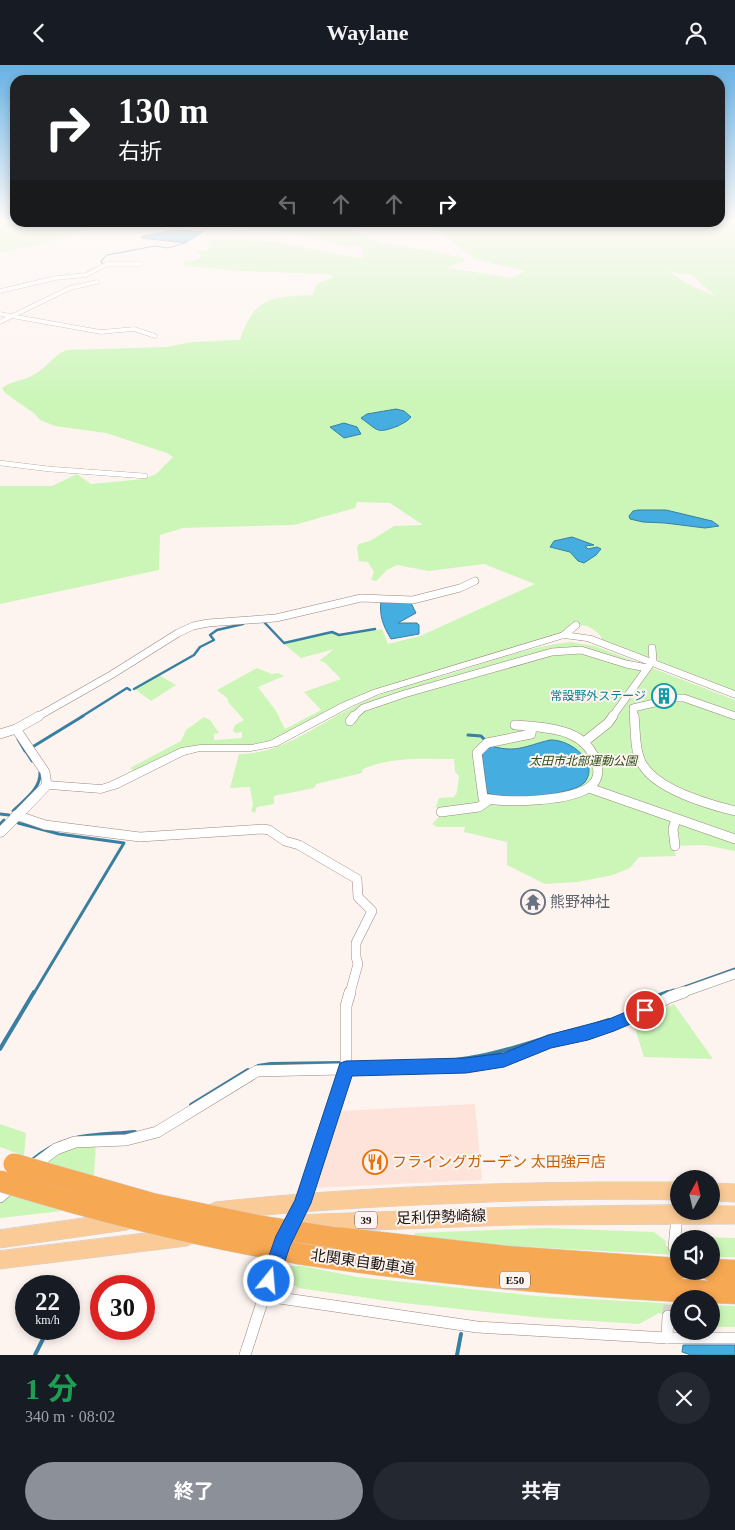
<!DOCTYPE html>
<html lang="ja">
<meta charset="utf-8">
<style>
body{margin:0;font-family:"Times New Roman","Noto Sans JP",serif;background:#242831;color:#f1f3f6;height:100vh;display:flex;flex-direction:column;font-size:19px;white-space:nowrap}
*{box-sizing:border-box;margin:0}
p{font-size:16px;color:#9ea1a6}
.icon{flex:none;width:28px;height:28px;fill:none;stroke:currentColor;stroke-width:2;stroke-linecap:round;stroke-linejoin:round}
.map{position:relative;height:1290px;overflow:hidden}
.details{display:flex;flex-direction:column;background:#171b24;flex:1}
.details>*{flex:none}
.hud{position:absolute;left:10px;top:10px;width:715px;height:152px;border-radius:15px;box-shadow:0 2px 8px #0003;background:#202124;color:#fff;overflow:hidden}
.needle{width:32px;rotate:8deg}
.controls{position:absolute;left:670px;top:1105px;display:grid;gap:10px}
.controls a{display:grid;place-items:center;width:50px;height:50px;border-radius:50%;background:#171b24;box-shadow:0 2px 8px #0003;font-size:25px}
.speed{position:absolute;left:15px;top:1210px;display:flex;gap:10px;font-size:25px;font-weight:700;text-align:center}
.speed>*{display:grid;place-content:center;width:65px;height:65px;border-radius:50%;background:#171b24;box-shadow:0 2px 8px #0003;line-height:1}
.speed small{font-size:12px;font-weight:400}
.speed .limit{border:8px solid #d22;background:#fff;color:#111}
.pin{position:absolute;display:grid;place-items:center;width:42px;height:42px;color:#fff;margin:-21px;border:2px solid #fff;border-radius:50%;box-shadow:0 1px 5px #0007}
.me{position:absolute;width:55px;margin:-28px;rotate:17deg;stroke-linejoin:round;filter:drop-shadow(0 0 4px #0008)}
.turn{display:flex;align-items:center;gap:18px;height:105px;padding:0 25px;font-size:22px}
.turn .icon{width:65px;height:65px;stroke-width:2.5}
.turn b{display:block;font-size:35px;line-height:42px}
.lanes{display:flex;align-items:center;height:48px;padding:0 25px;background:#0003;justify-content:center;gap:25px;direction:ltr}
.lanes .off{opacity:.35}
.round{display:grid;place-items:center;flex:none;width:52px;height:52px;border-radius:26px;background:#242831}
.summary{display:flex;align-items:center;justify-content:space-between;height:85px;padding:0 25px}
h1{font-size:30px;font-weight:700;line-height:38px;color:#1e9e55}
.button{display:flex;gap:10px;margin-top:auto;padding:10px 25px}
.button a{flex:1;height:58px;border-radius:30px;background:#8c9099;color:#fff;font-size:20px;font-weight:700;line-height:58px;text-align:center}
.button a+a{background:#242831;color:#f1f3f6}
header{display:flex;justify-content:space-between;align-items:center;height:65px;padding:0 25px;background:#171b24;font-size:22px;font-weight:700}
.map>svg:first-child{display:block}
.built{fill:#fde3d9}
.green{fill:#cbf6b8;fill-rule:evenodd}
.water{fill:#45addf;stroke:#397fa2}
.lines{fill:none;stroke-linecap:round;stroke-linejoin:round}
.stream-far3{stroke:#397fa2;stroke-width:1}
.stream-far2{stroke:#397fa2;stroke-width:2.5}
.stream-far1{stroke:#397fa2;stroke-width:3}
.stream{stroke:#397fa2;stroke-width:4}
.street-tunnel{stroke:#dbd3cf;stroke-width:11;stroke-dasharray:11 5.5;stroke-linecap:butt}
.street-far4-casing{stroke:#9c867e;stroke-width:4.5}
.street-far3-casing{stroke:#9c867e;stroke-width:5.5}
.street-far2-casing{stroke:#9c867e;stroke-width:8}
.street-far1-casing{stroke:#9c867e;stroke-width:10}
.street-casing{stroke:#9c867e;stroke-width:12}
.secondary-casing{stroke:#9c867e;stroke-width:1}
.primary-casing{stroke:#d2d0d0;stroke-width:1}
.highway-casing{stroke:#d2d0d0;stroke-width:1}
.street-far4{stroke:#fff;stroke-width:4}
.street-far3{stroke:#fff;stroke-width:5}
.street-far2{stroke:#fff;stroke-width:7}
.street-far1{stroke:#fff;stroke-width:9}
.street{stroke:#fff;stroke-width:11}
.secondary{fill:#fff;fill-rule:evenodd}
.primary{fill:#facb97;fill-rule:evenodd}
.highway{fill:#f7a852;fill-rule:evenodd}
.highway-bridge-casing{stroke:#d2d0d0;stroke-width:22;stroke-linecap:butt}
.highway-bridge{stroke:#f7a852;stroke-width:21}
.route{fill:#1a73e8;stroke:#114b97}
.labels{text-anchor:middle;stroke-width:4;stroke-linejoin:round;paint-order:stroke}
.shield{fill:#fdf4f0;stroke:#605855;stroke-width:1}
.shield-label{font-size:11px;font-weight:bold;fill:#1d1512}
.culture-label{font-size:12px;fill:#0d838f;stroke:#fdf4f0;text-anchor:end}
.park-label{font-size:12px;font-style:italic;fill:#294b16;stroke:#fdf4f0}
.near-worship-label{font-size:15px;fill:#5b616d;stroke:#fdf4f0;text-anchor:start}
.near-food-label{font-size:15px;fill:#c56008;stroke:#fdf4f0;text-anchor:start}
.near-street-label{font-size:15px;fill:#1d1512;stroke:#fdf4f0}
</style>
<header><svg class="icon" aria-label="back" viewBox="0 0 24 24"><path d="M15 5l-7 7 7 7"/></svg>Waylane<svg class="icon" aria-label="person" viewBox="0 0 24 24"><circle cx="12" cy="8" r="4"/><path d="M4 21q1-7 8-7t8 7"/></svg></header>
<div class="map">
<svg width="735" height="1290" viewBox="0 0 735 1290">
<rect width="100%" height="100%" fill="#fdf4f0"/>
<polygon class="built" points="475,1039 482,1115 313,1123 341,1046"/>
<g class="green">
<polygon points="0,157 101,158 83,164 70,172 5,187 0,186"/>
<path d="M735,157V626L602,575C601,570 599,569 595,566C582,554 569,564 555,571L379,623L355,632L262,680L198,682L135,707L130,703L181,676L186,665L204,652L210,655L219,668L214,669V675L242,673V667L235,668L233,665L235,660L244,655L228,637V634L217,625L257,603L272,609L278,608L284,611L258,622L276,646L285,664L321,645L304,627L341,614L324,597L319,596L334,584L301,593L284,579C300,574 316,573 332,567L339,571L382,564L388,579L420,571L535,519L484,499L429,506L397,500L387,505L376,516L371,515L374,507L368,497L359,496L357,483L359,479L370,476L394,461L423,460L390,438L357,437L355,443L294,460L183,463L160,470L159,505L0,539V421H52L77,409L91,419L144,414L156,409L173,392L167,388L106,368L55,361L40,355L35,349L5,328L2,323C12,315 25,316 35,309C47,302 53,291 66,285L166,282L193,277L240,275C254,231 273,232 313,230L316,220L335,211L327,209L243,206L185,201L182,197L193,196L202,192L195,187L207,185L211,180L205,177L207,174L270,176L364,194L363,183L359,181L347,182L276,165L182,160L176,158H339L382,179L435,186L467,194L448,203L512,213L525,206L475,194L427,158ZM667,205L679,209H691L716,232L684,217Z"/>
<path d="M570,577L595,581L735,635V786L704,780L673,781L676,791L639,792L630,803L613,810L577,817L545,819L507,800V777L464,767L465,762H437L432,759L442,749L436,742L439,733L454,732L457,727L459,711L455,707L454,694C421,694 395,691 363,704L362,708L316,719L314,723L274,731V739L257,742L255,748L251,746L253,740L250,722L230,723L239,689C285,689 321,656 361,638C392,623 426,616 459,606C495,595 532,581 570,577Z"/>
<polygon points="159,610 176,620 151,636 135,624"/>
<polygon points="674,939 713,994 644,992 633,957"/>
<polygon points="0,1059 26,1068 24,1091 0,1082"/>
<path d="M96,1080L94,1111L46,1097C61,1084 76,1081 96,1080Z"/>
<polygon points="10,1130 62,1146 0,1153 0,1138"/>
<polygon points="546,1163 654,1167 666,1176 666,1181 679,1183 679,1190 508,1181 414,1173 415,1168"/>
<polygon points="702,1172 735,1173 735,1192 711,1192 711,1174 697,1174"/>
<path d="M290,1201H303L357,1212L536,1231L679,1239V1253L659,1248L639,1259L544,1253L403,1238L298,1223C289,1217 289,1212 290,1201Z"/>
<polygon points="711,1240 735,1241 735,1262 711,1262"/>
</g>
<g class="water">
<polygon points="177,165 203,167 185,178 141,173 143,171"/>
<path d="M396,344L404,346L411,352C407,357 403,358 398,361C376,369 379,366 361,353L367,349Z"/>
<polygon points="344,358 357,362 361,369 344,373 330,362"/>
<polygon points="638,445 666,445 712,456 719,461 705,463 665,458 643,457 630,454 629,451 633,446"/>
<polygon points="572,472 594,480 585,481 588,484 597,482 601,484 596,490 584,498 578,496 570,487 550,482 554,476"/>
<path d="M381,535L411,538L416,548L398,558H417L419,560V569L391,574C383,561 379,550 381,535Z"/>
<path d="M550,675C570,674 600,697 585,717C574,731 502,736 487,728L482,690L483,687L489,680C515,689 525,681 550,675Z"/>
<polygon points="683,1280 735,1280 735,1290 691,1290 682,1287"/>
</g>
<g class="lines">
<g class="stream-far3">
<polyline points="103,200 101,196 107,190 155,181 168,183 185,178 185,176"/>
<polyline points="86,208 95,203"/>
<polyline points="3,224 19,220"/>
</g>
<g class="stream-far2">
<polyline points="264,557 284,578 332,567 339,570 375,564"/>
<polyline points="134,624 194,590 200,582 214,575 210,570 217,565 243,559"/>
<polyline points="81,652 127,623 130,625"/>
</g>
<g class="stream-far1">
<polyline points="468,670 481,671 486,676"/>
<polyline points="18,674 25,686"/>
<polyline points="34,681 83,651"/>
<polyline points="25,685 32,696"/>
<path d="M13,746C24,735 41,724 40,707"/>
<polyline points="0,749 9,750"/>
<polyline points="18,758 59,769 124,778 34,928"/>
<polyline points="0,759 4,755"/>
<polyline points="682,923 735,904"/>
<polyline points="665,928 674,925"/>
</g>
<g class="stream">
<polyline points="635,944 657,931 668,927"/>
<polyline points="581,964 609,955"/>
<polyline points="0,984 34,927"/>
<path d="M350,998C393,997 437,1000 480,991C513,985 543,972 576,965"/>
<polyline points="258,1001 271,999 342,998"/>
<polyline points="191,1040 248,1005"/>
<path d="M31,1096C66,1067 92,1071 135,1067"/>
<polyline points="35,1290 48,1264"/>
<polyline points="457,1290 461,1269"/>
</g>
<polyline class="street-tunnel" points="668,1251 670,1226"/>
<defs>
<g id="street-far4">
<polyline points="0,226 56,213 86,210 107,199 141,199"/>
<polyline points="0,249 101,267 134,264 155,271"/>
<polyline points="0,257 70,223 97,217"/>
</g>
<polyline id="street-far3" points="0,398 49,404 145,411"/>
<g id="street-far2">
<polyline points="564,570 576,560"/>
<polyline points="652,583 653,595"/>
<polyline points="37,652 111,610 178,568 193,561 208,558 276,553 361,533 413,535 460,523 475,516"/>
<polyline points="353,652 363,643 404,629 552,587 581,585 626,599 647,603"/>
<polyline points="612,652 649,601"/>
<polyline points="634,652 633,643 676,633 684,633 735,651"/>
</g>
<g id="street-far1">
<path d="M634,651C636,665 634,683 641,697C654,724 707,739 735,746"/>
<polyline points="350,656 354,651"/>
<path d="M515,660C547,663 587,662 597,700C599,708 597,716 591,721C571,737 507,738 483,733L477,688L487,678L531,669L532,662"/>
<polyline points="16,664 45,707 47,720"/>
<polyline points="0,669 16,664 39,651"/>
<polyline points="584,677 608,658 613,651"/>
<polyline points="589,723 735,774"/>
<polyline points="441,747 479,742 489,735"/>
<polyline points="16,750 45,760 140,772 263,764 269,765 285,776 299,780 357,814 358,832 372,846 356,878 356,892 358,899 350,928"/>
<polyline points="675,781 673,764 676,754"/>
<polyline points="681,928 735,909"/>
</g>
<g id="street">
<polyline points="32,1102 56,1084 75,1077 126,1075 157,1067 257,1006 466,1001 504,995 548,977 588,968 626,955 670,932 684,927"/>
<polyline points="0,1132 11,1122"/>
<polyline points="293,1157 303,1138 346,1003 346,941 350,927"/>
<polyline points="674,1182 677,1151"/>
<polyline points="266,1231 477,1262 667,1273 735,1273"/>
<polyline points="667,1273 668,1251"/>
<polyline points="245,1290 279,1185"/>
</g>
<polygon id="secondary" points="564,567 592,571 735,626 735,633 587,576 564,573 379,629 350,642 277,681 251,686 200,686 184,690 118,723 101,728 50,724 4,771 0,772 0,761 43,717 47,716 101,720 110,717 181,683 200,680 251,680 270,676 342,638 373,625"/>
<g id="primary">
<path d="M600,1117H679V1135C608,1133 537,1135 466,1138C382,1141 298,1146 215,1155L209,1152L206,1146L209,1140L215,1137C343,1123 472,1118 600,1117Z"/>
<polygon points="711,1118 735,1119 735,1137 711,1136"/>
<polygon points="679,1140 679,1146 711,1146 711,1141 735,1141 735,1159 514,1160 292,1168 286,1165 283,1159 286,1153 292,1150 514,1142"/>
<polygon points="127,1147 133,1150 136,1156 133,1162 127,1165 0,1183 0,1165"/>
<polygon points="187,1163 193,1166 196,1172 193,1178 187,1181 0,1204 0,1186"/>
</g>
<path id="highway" d="M337,1162L508,1181L679,1193V1206H689L687,1212L681,1214L709,1216L703,1213L700,1206H711V1194L735,1195V1239L711,1238V1234H679V1237C550,1230 423,1218 296,1199L288,1196L285,1188L288,1180L296,1177L332,1182L329,1181L326,1173L329,1165Z"/>
</defs>
<use href="#street-far4" class="street-far4-casing"/>
<use href="#street-far3" class="street-far3-casing"/>
<use href="#street-far2" class="street-far2-casing"/>
<use href="#street-far1" class="street-far1-casing"/>
<use href="#street" class="street-casing"/>
<use href="#secondary" class="secondary-casing"/>
<use href="#primary" class="primary-casing"/>
<use href="#highway" class="highway-casing"/>
<use href="#street-far4" class="street-far4"/>
<use href="#street-far3" class="street-far3"/>
<use href="#street-far2" class="street-far2"/>
<use href="#street-far1" class="street-far1"/>
<use href="#street" class="street"/>
<use href="#secondary" class="secondary"/>
<use href="#primary" class="primary"/>
<use href="#highway" class="highway"/>
<defs>
<g id="highway-bridge">
<polyline points="14,1099 154,1139 260,1161 337,1173"/>
<path d="M0,1116C97,1146 195,1171 296,1188"/>
</g>
</defs>
<use href="#highway-bridge" class="highway-bridge-casing"/>
<use href="#highway-bridge" class="highway-bridge"/>
</g>
<linearGradient id="sky" x2="0" y2="1"><stop stop-color="#67b1e4"/><stop offset="0.46" stop-color="#fefaf8"/><stop offset="1" stop-color="#fefaf8" stop-opacity="0"/></linearGradient>
<rect width="735" height="338" fill="url(#sky)"/>
<polygon class="route" points="645,939 651,941 653,945 651,950 614,966 588,975 551,983 504,1002 466,1008 352,1011 311,1138 290,1181 276,1223 269,1225 263,1223 260,1216 276,1171 295,1135 340,998 346,996 466,993 504,988 548,970 609,954"/>
<defs>
<symbol id="building-ring" viewBox="-11 -11 22 22"><circle r="9.5" fill="#fdf4f0" stroke="#0f9aa8" stroke-width="1.5"/><path d="M-4-6H4V6H1V3H-1V6H-4ZM-2.5-4.3h1.7v1.8h-1.7ZM.8-4.3h1.7v1.8H.8ZM-2.5-1h1.7V.8h-1.7ZM.8-1h1.7V.8H.8Z" fill="#0f9aa8"/></symbol>
<symbol id="temple-ring" viewBox="-11 -11 22 22"><circle r="9.5" fill="#fdf4f0" stroke="#6b7280" stroke-width="1.5"/><path d="M0-6L5-2H3V0L6.5 2.5H4V6H1.5V3h-3V6H-4V2.5H-6.5L-3 0V-2H-5Z" fill="#6b7280"/></symbol>
<symbol id="restaurant-ring" viewBox="-11 -11 22 22"><circle r="9.5" fill="#fdf4f0" stroke="#e8710a" stroke-width="1.5"/><path d="M-5-6h1v4h1v-4h1v4h1v-4h1v5L-1.5 .5V6h-2V.5L-5-1ZM5-6V6H3V1.5H1.5Q1.5-4 5-6Z" fill="#e8710a"/></symbol>
</defs>
<g fill-rule="evenodd">
<use href="#building-ring" x="650" y="617" width="28" height="28"/>
<use href="#temple-ring" x="519" y="823" width="28" height="28"/>
<use href="#restaurant-ring" x="361" y="1083" width="28" height="28"/>
</g>
<g class="labels">
<g class="shield">
<rect x="355" y="1146.5" width="22" height="17" rx="4"/>
<rect x="500" y="1206.5" width="30" height="17" rx="4"/>
</g>
<g class="shield-label">
<text x="366" y="1159">39</text>
<text x="515" y="1219">E50</text>
</g>
<g class="culture-label">
<text x="646" y="635">常設野外ステージ</text>
</g>
<g class="park-label">
<text x="583" y="700">太田市北部運動公園</text>
</g>
<g class="near-worship-label">
<text x="550" y="842">熊野神社</text>
</g>
<g class="near-food-label">
<text x="392" y="1102">フライングガーデン 太田強戸店</text>
</g>
<g class="near-street-label">
<text transform="translate(441 1152) rotate(-2)" y="5">足利伊勢崎線</text>
<text transform="translate(363 1197) rotate(8)" y="5">北関東自動車道</text>
</g>
</g>
</svg>
<div class="controls">
<a><svg class="needle" viewBox="-14 -14 28 28"><path d="M0-13l5 13h-10z" fill="#e53935"/><path d="M0 13l5-13h-10z" fill="#9ea1a6"/></svg></a>
<a><svg class="icon" aria-label="sound" viewBox="0 0 24 24"><path d="M4 9h4l5-4v14l-5-4H4zM17 9q2 3 0 6"/></svg></a>
<a><svg class="icon" aria-label="search" viewBox="0 0 24 24"><circle cx="10" cy="10" r="6"/><path d="M15 15l6 6"/></svg></a>
</div>
<div class="speed"><div>22<small>km/h</small></div><div class="limit">30</div></div>
<div class="pin" style="left:645px;top:945px;background:#d93025"><svg class="icon" aria-label="arrive" viewBox="0 0 24 24"><path d="M6 21V4h12l-3 4 3 4H6"/></svg></div>
<svg class="me" style="left:269px;top:1216px" viewBox="-20 -20 40 40"><circle r="17" fill="#1a73e8" stroke="#fff" stroke-width="3"/><path d="M0-11L8 9 0 5-8 9z" fill="#fff"/></svg>
<div class="hud">
<div class="turn"><svg class="icon" aria-label="right" viewBox="0 0 24 24"><path d="M7 20v-9h11M14 6l5 5-5 5"/></svg><div><b>130 m</b>右折</div></div>
<div class="lanes"><svg class="icon off" aria-label="left" viewBox="0 0 24 24"><path d="M17 20v-9H6M10 6l-5 5 5 5"/></svg><svg class="icon off" aria-label="ahead" viewBox="0 0 24 24"><path d="M12 20V5M6 11l6-6 6 6"/></svg><svg class="icon off" aria-label="ahead" viewBox="0 0 24 24"><path d="M12 20V5M6 11l6-6 6 6"/></svg><svg class="icon" aria-label="right" viewBox="0 0 24 24"><path d="M7 20v-9h11M14 6l5 5-5 5"/></svg></div>
</div>
</div>
<section class="details">
<div class="summary"><div><h1>1 分</h1><p>340 m · 08:02</p></div><a class="round"><svg class="icon" aria-label="close" viewBox="0 0 24 24"><path d="M6 6l12 12M18 6L6 18"/></svg></a></div>
<div class="button"><a>終了</a><a>共有</a></div>
</section>
